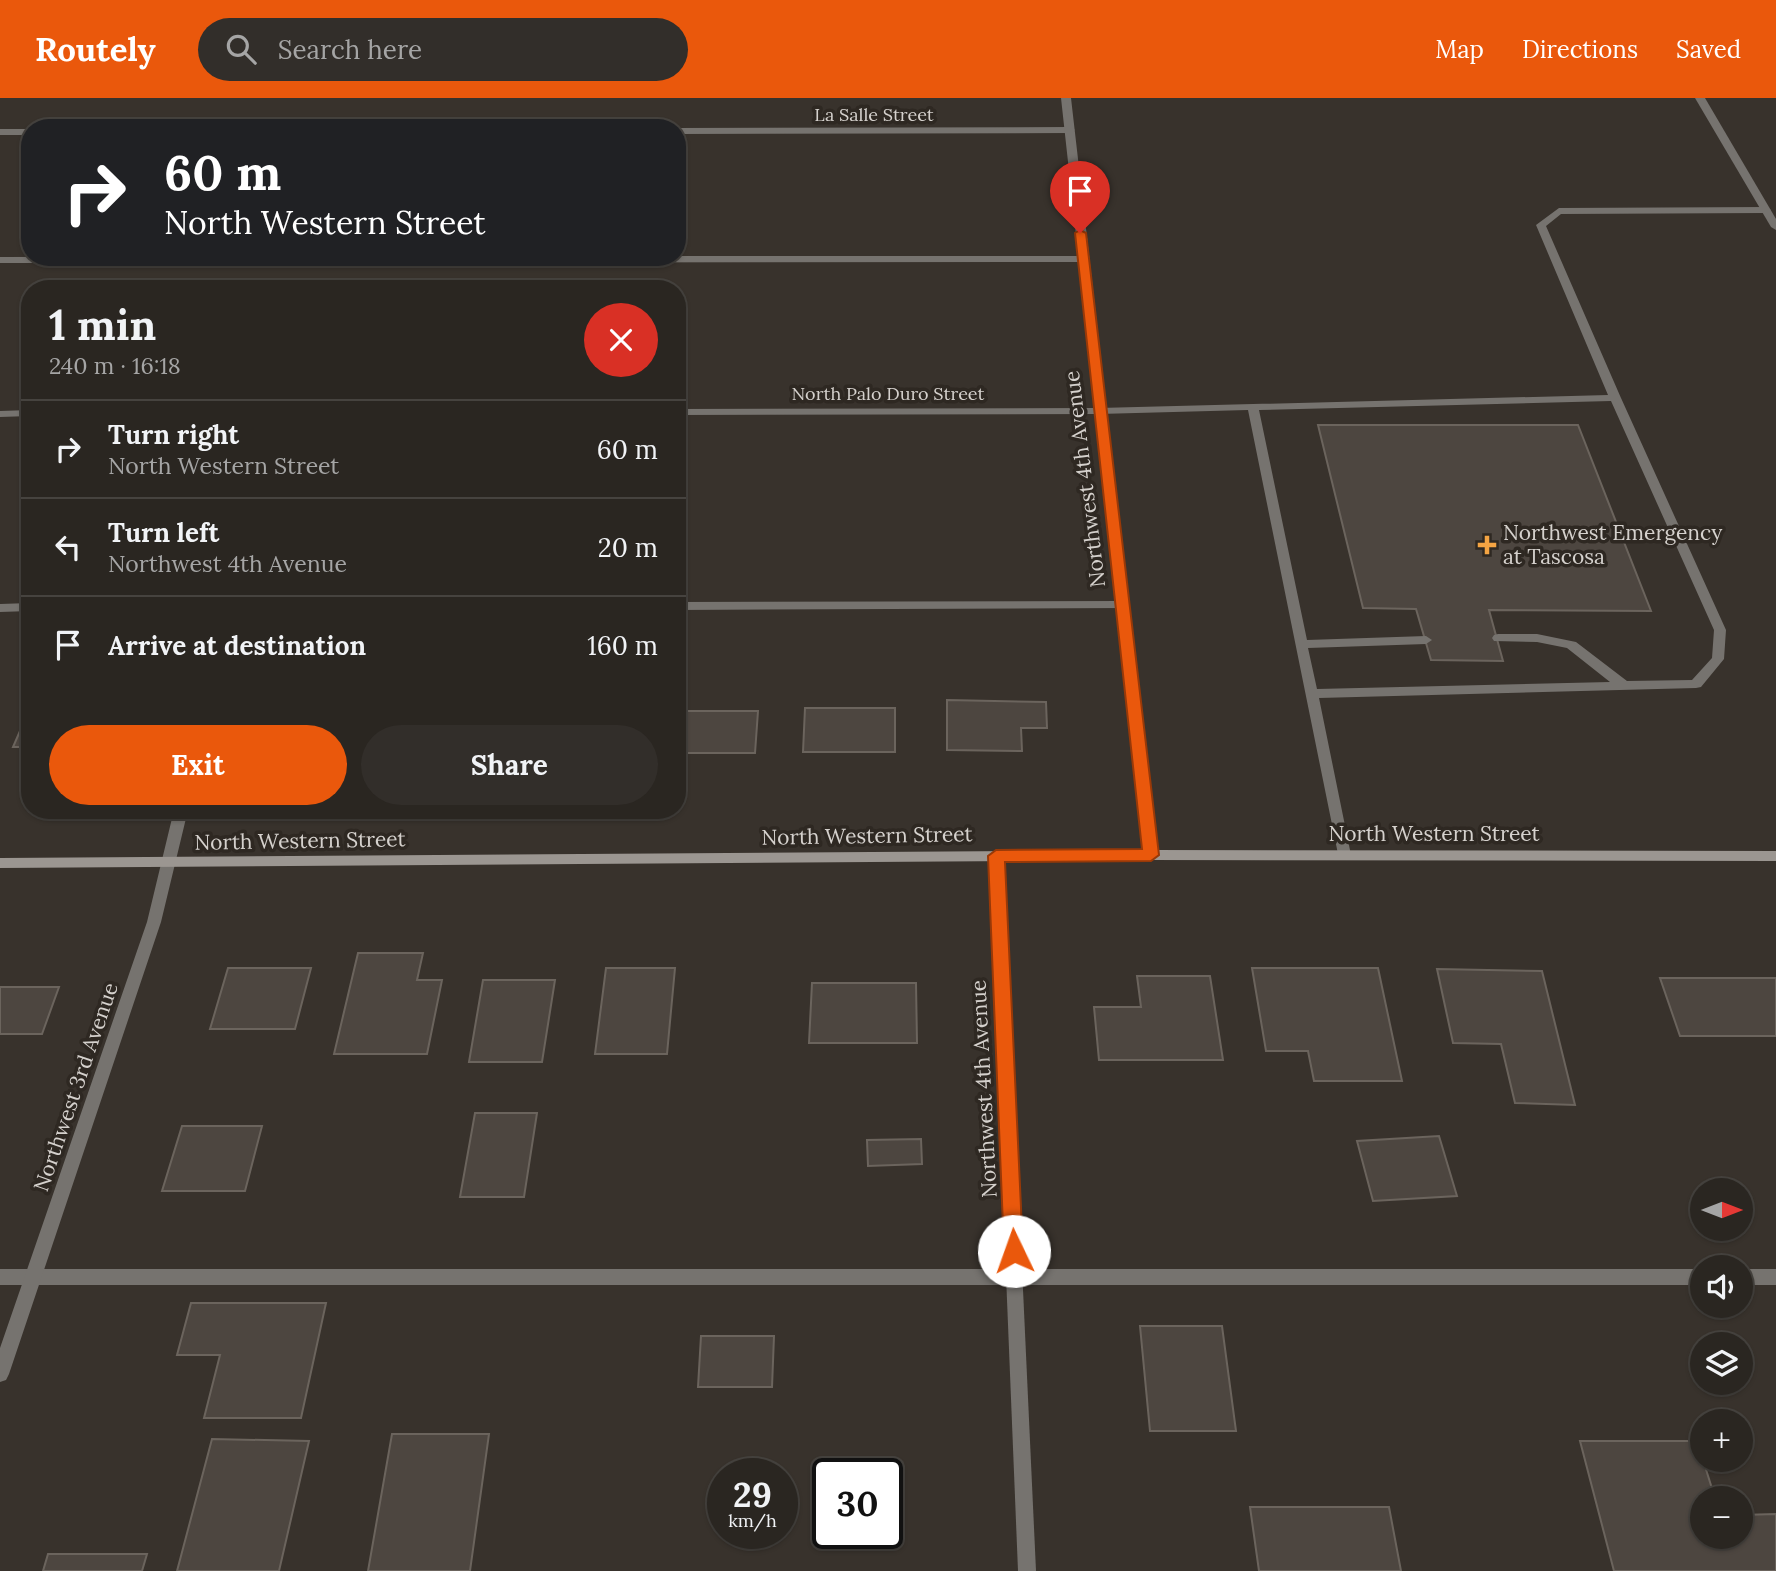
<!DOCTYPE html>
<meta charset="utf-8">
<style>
body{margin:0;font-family:Lora,serif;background:#322e2a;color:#f1f3f6;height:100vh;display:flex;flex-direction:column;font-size:26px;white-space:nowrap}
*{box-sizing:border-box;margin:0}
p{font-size:23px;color:#a5a5a5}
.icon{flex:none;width:38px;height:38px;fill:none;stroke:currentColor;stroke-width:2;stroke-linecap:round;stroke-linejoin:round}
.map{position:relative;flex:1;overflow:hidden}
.panel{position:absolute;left:21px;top:182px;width:665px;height:539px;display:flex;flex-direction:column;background:#2a2621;border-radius:28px;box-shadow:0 2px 5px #0004,0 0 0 2px #46433f}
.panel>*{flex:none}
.guide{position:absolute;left:21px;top:21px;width:665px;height:147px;border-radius:28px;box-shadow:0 2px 5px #0004,0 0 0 2px #46433f;background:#202124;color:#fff;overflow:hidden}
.needle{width:46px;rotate:90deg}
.controls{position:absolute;left:1690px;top:1080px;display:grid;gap:14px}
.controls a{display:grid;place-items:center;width:63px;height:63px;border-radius:50%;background:#2a2621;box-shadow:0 2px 5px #0004,0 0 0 2px #46433f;font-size:35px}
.speed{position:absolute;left:707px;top:1360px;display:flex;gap:14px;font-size:35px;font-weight:700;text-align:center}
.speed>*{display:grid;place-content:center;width:91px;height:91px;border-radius:50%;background:#2a2621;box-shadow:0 2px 5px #0004,0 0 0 2px #46433f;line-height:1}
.speed small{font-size:18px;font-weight:400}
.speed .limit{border:4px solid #111;border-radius:10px;background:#fff;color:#111}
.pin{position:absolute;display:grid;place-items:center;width:60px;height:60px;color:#fff;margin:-72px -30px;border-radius:50% 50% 50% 0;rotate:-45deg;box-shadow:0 0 7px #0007}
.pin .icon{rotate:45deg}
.me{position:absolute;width:77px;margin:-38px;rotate:357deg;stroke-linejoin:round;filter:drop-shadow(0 0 5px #0008)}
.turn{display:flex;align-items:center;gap:24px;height:147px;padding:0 28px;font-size:32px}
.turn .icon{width:91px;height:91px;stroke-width:2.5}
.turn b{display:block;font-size:49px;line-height:60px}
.round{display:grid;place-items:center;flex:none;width:74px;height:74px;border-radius:37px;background:#322e2a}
.headline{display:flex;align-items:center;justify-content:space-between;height:119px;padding:0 28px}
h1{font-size:42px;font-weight:700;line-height:52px}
.button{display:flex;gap:14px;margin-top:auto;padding:14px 28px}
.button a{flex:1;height:80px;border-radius:42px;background:#ea580c;color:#fff;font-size:28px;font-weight:700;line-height:80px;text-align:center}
.button a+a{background:#322e2a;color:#f1f3f6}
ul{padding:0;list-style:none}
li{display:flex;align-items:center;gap:21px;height:98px;padding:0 28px;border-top:2px solid #46433f}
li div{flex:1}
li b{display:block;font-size:26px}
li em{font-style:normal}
header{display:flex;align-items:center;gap:42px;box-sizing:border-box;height:98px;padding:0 35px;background:#ea580c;color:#fff}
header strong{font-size:33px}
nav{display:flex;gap:38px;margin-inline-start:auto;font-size:24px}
.search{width:490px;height:63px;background:#322e2a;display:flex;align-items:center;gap:18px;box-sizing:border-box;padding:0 24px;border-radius:38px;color:#a5a5a5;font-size:26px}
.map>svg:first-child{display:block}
.building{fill:#4d4640;stroke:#6b645d;stroke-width:2}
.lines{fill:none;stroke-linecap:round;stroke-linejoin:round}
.service{fill:#76736f;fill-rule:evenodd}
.minor{fill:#76736f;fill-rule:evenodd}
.tertiary{fill:#76736f;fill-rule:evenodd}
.secondary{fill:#9b9691;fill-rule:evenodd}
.route{fill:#ea580c;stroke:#983908;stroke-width:2}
.poi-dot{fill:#f4a443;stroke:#2e2822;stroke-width:2.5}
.labels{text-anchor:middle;stroke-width:7;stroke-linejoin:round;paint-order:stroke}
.far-street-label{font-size:18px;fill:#d5d1cd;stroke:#2e2822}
.street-label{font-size:21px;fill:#d5d1cd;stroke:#2e2822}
.poi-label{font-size:21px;fill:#d5d1cd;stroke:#2e2822;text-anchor:start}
</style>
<header>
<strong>Routely</strong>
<div class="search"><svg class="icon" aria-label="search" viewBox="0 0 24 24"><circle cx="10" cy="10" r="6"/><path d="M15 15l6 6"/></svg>Search here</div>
<nav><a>Map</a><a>Directions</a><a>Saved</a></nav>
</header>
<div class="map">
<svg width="1776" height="1473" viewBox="0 0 1776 1473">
<rect width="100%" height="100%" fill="#38322c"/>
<g class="building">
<polygon points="1318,327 1578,327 1651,513 1489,512 1503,563 1431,562 1416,511 1363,510"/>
<polygon points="947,602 1046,604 1047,630 1021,630 1022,653 947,652"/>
<polygon points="30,610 30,649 13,649"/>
<polygon points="805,610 895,610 895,654 803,654"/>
<polygon points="682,613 758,613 755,655 678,655"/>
<polygon points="358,855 423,855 417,882 442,882 427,956 334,956"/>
<polygon points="228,870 311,870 295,931 210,931"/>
<polygon points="606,870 675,870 667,956 595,956"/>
<polygon points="1252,870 1378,870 1402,983 1314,983 1308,953 1266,953"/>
<polygon points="1437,871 1542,873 1575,1007 1515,1005 1501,946 1453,945"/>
<polygon points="1137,878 1210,878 1223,962 1099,962 1094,909 1141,909"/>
<polygon points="1660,880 1776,880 1776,938 1680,938"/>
<polygon points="483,882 555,882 542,964 469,964"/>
<polygon points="812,885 916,885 917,945 809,945"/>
<polygon points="0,889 59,889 42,936 0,936"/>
<polygon points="475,1015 537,1015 524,1099 460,1099"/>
<polygon points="182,1028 262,1028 245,1093 162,1093"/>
<polygon points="1439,1038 1457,1098 1373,1103 1357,1043"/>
<polygon points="921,1041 922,1066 868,1068 867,1042"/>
<polygon points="191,1205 326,1205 301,1320 204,1320 220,1257 177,1257"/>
<polygon points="1140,1228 1222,1228 1236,1333 1150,1333"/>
<polygon points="701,1238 774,1238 772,1289 698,1289"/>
<polygon points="392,1336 489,1336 470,1473 368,1473"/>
<polygon points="212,1341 309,1343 279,1473 177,1473"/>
<polygon points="1580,1343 1697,1343 1715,1400 1703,1400 1703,1438 1741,1438 1741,1417 1776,1416 1776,1473 1614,1473"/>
<polygon points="1250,1409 1389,1409 1401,1473 1259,1473"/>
<polygon points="48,1456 147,1456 142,1473 43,1473"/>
</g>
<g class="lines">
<g class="service">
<path d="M1559,110L1766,109L1771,112L1766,115L1561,116L1546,128L1621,300L1726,532L1724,561L1701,589L1696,590L1319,600L1351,757L1344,762L1339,761L1248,312L1099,316L1093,313L1099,310L1608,297L1536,127ZM1611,303L1714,532L1712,560L1692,582L1627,583L1576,544L1537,536H1498L1494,537L1492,540L1494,543L1537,544L1567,550L1610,584L1317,591L1308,550L1426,546L1432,542L1426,538L1307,542L1259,312Z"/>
<polygon points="677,158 1083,158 1088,161 1083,164 0,165 0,159"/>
<polygon points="1122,503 1126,504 1128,507 1126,510 677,512 677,504"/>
<polygon points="30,505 30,513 0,514 0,506"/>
<rect x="0" y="1171" width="1703" height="16"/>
<rect x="1741" y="1171" width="35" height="16"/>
</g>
<g class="minor">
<polygon points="677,30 1070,29 1075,32 1070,35 677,36"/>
<rect x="0" y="31" width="30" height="6"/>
<polygon points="996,753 1003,758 1036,1473 1018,1473 989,758"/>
</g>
<g class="tertiary">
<polygon points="1061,0 1071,0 1158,757 1151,762 1144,757 1096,316 677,317 677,311 1095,310"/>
<polygon points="1695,0 1705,0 1776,121 1776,132 1771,129"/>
<polygon points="30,312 30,318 0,319 0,313"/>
<polygon points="174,712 188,712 161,824 9,1276 6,1282 0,1284 0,1250 147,824"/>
</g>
<polygon class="secondary" points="1151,752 1776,753 1776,763 1151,762 0,770 0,760"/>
</g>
<polygon class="route" points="1080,132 1086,135 1159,757 1151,763 1005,764 1023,1153 1021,1159 1014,1161 1007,1159 1004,1153 988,758 996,752 1142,751 1075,135"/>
<path class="poi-dot" d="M1483.5 436.5h7v7h7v7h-7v7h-7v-7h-7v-7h7z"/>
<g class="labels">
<g class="far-street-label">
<text x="874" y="23">La Salle Street</text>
<text x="888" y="302">North Palo Duro Street</text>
</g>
<g class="street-label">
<text transform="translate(1085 381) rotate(-97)" y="7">Northwest 4th Avenue</text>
<text x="1434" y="743">North Western Street</text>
<text transform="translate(867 738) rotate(-1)" y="7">North Western Street</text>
<text transform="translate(300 743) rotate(-1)" y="7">North Western Street</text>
<text transform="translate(76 989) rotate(-71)" y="7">Northwest 3rd Avenue</text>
<text transform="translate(984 991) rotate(-93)" y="7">Northwest 4th Avenue</text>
</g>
<g class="poi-label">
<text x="1503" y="442">Northwest Emergency<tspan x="1503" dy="24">at Tascosa</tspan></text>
</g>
</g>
</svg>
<div class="controls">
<a><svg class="needle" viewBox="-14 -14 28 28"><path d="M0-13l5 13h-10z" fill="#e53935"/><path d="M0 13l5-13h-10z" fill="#a5a5a5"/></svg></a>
<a><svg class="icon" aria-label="sound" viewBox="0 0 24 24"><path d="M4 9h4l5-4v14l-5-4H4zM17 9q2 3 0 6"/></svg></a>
<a><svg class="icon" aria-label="layers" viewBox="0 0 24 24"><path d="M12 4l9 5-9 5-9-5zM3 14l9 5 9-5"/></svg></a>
<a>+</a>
<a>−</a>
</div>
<div class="speed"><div>29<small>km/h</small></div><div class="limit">30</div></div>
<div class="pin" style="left:1080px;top:135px;background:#d93025"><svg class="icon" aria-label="arrive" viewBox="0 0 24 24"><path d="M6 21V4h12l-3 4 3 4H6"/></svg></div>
<svg class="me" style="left:1014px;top:1153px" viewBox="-20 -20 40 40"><circle r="19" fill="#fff"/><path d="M0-13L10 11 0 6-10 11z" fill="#ea580c"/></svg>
<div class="guide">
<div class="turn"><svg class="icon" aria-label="right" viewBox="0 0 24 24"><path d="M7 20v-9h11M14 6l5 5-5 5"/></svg><div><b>60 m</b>North Western Street</div></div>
</div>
<section class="panel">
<div class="headline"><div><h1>1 min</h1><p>240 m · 16:18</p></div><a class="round" style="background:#d93025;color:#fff"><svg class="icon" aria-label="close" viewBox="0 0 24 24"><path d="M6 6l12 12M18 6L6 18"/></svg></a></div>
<ul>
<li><svg class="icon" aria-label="right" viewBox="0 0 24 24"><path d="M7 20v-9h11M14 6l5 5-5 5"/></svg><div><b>Turn right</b><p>North Western Street</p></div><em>60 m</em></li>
<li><svg class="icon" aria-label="left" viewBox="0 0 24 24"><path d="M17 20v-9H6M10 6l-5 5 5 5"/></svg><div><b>Turn left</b><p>Northwest 4th Avenue</p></div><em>20 m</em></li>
<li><svg class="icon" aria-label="arrive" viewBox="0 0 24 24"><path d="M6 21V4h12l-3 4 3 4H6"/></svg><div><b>Arrive at destination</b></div><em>160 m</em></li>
</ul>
<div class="button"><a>Exit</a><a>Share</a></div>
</section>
</div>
